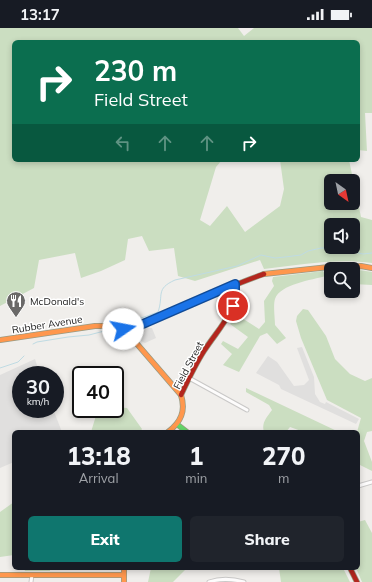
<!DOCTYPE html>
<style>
body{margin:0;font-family:Mulish,sans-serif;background:#20242c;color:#f1f3f6;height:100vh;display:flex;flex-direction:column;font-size:15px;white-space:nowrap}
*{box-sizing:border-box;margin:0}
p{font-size:13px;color:#9ea1a6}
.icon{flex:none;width:22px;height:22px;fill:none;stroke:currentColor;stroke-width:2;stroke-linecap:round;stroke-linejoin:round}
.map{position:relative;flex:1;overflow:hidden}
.side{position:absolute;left:12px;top:402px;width:348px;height:140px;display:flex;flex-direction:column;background:#171b24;border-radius:6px;box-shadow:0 2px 6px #0003}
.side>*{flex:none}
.top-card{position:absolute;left:12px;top:12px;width:348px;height:122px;border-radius:6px;box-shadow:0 2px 6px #0003;background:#0b6e4f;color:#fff;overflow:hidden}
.needle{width:26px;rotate:147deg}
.buttons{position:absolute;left:324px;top:146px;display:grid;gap:8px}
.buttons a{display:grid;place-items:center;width:36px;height:36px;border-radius:6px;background:#171b24;box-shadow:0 2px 6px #0003;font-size:20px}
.speed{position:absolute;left:12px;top:338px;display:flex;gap:8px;font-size:20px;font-weight:700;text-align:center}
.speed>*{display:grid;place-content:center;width:52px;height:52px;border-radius:50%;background:#171b24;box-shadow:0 2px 6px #0003;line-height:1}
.speed small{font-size:10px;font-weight:400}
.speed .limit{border:2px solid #111;border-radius:6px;background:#fff;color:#111}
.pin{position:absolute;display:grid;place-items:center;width:34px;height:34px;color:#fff;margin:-17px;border:2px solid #fff;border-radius:50%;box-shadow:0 1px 4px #0007}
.me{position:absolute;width:44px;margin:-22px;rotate:78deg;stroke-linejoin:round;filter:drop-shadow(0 0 3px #0008)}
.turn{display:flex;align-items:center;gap:14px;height:84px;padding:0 16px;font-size:18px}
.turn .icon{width:52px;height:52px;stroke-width:2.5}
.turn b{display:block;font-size:28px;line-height:34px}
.lanes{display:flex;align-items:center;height:38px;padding:0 16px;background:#0003;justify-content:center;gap:20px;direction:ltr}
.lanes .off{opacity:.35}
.eta{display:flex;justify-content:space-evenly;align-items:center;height:68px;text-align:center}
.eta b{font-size:24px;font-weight:800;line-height:28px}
.action{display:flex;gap:8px;margin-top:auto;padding:8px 16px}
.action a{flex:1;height:46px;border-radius:6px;background:#0f766e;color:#fff;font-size:16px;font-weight:800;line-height:46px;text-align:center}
.action a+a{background:#20242c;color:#f1f3f6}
.status{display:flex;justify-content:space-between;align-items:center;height:28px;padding:0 20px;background:#171b24;direction:ltr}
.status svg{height:11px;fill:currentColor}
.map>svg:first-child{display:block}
.forest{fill:#cbdec1;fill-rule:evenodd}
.parking{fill:#e0dfde}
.pier{fill:#dedddd}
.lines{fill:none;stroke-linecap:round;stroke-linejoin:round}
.stream{stroke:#bfdbe3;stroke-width:1}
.street-casing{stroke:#c9c8c7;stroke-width:5}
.fast-casing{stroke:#999a82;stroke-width:6}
.slow-casing{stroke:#999a82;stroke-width:6}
.jam-casing{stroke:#999a82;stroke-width:6}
.street{stroke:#fdfcfc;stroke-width:3}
.fast{stroke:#63d668;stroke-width:4.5}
.slow{stroke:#ff974d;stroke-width:4.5}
.jam{stroke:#b3261e;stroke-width:4.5}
.route-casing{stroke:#114b97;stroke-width:10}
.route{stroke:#1a73e8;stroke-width:7}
.labels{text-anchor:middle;stroke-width:3;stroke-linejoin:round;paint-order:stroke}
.poi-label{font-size:10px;fill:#222;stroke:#fff;text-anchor:start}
.street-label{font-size:10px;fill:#222;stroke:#fff}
</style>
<div class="status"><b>13:17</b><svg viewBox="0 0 49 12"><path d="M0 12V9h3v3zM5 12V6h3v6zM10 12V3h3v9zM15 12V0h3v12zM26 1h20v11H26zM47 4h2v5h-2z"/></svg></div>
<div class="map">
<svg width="372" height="554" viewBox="0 0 372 554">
<rect width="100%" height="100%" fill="#f0eeeb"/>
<g class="forest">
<path d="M0,0H238L244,8L254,0H372V85H365L367,123L358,122V14H14V132H222L216,139L200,192L210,198L227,178L245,204L280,178L284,161L280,132H349L361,189L372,192V235C336,230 299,237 264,241L260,232L195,253L178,248L174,220L149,223L142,208L128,211L125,232L101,243L81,250L75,225L39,232L34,260L0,278ZM331,153H353V175H331ZM331,197H353V219H331Z"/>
<polygon points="353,241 372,244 372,257 353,256"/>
<path d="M323,243L326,248C312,252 280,256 275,271C273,277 275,291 275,297L286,310L277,316L267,305L260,308L239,344L223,337L232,326L221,316L223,313L238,321L248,309L230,296L237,287L259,301L265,294L264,273L274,258L272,253L273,249Z"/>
<polygon points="303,281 308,282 326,308 335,331 350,346 365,353 372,350 372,403 367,404 364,413 372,434 372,443 358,436 357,404 361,390 327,372 301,310 296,293 297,288"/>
<path d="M246,360L339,404H304L290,399L286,404H264C261,395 267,389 272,382L269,377L246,364Z"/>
<polygon points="115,379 127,380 142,401 140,404 91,404 98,381 115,381"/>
<polygon points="14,474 14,527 0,529 0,484"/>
<polygon points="365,492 372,505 372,554 362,554 356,540 358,540 358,494"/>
<polygon points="24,540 50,540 50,543 25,543"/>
<polygon points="151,540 187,540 173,554 148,554"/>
<polygon points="279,540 343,540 350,554 281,554"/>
</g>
<g class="parking">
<polygon points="148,298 149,300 152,300 156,310 145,315 141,313 137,306 142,304 141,300"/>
<polygon points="302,319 314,349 315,366 320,374 325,376 326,374 359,391 356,396 281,361 279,357 256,345 268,328 277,334 294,358 304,357 309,352 297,320"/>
<polygon points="35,331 40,347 21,347 21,381 53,381 62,404 14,404 14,434 0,440 0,347"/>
</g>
<polygon class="pier" points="121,294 135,295 117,304 104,302"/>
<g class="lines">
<g class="stream">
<path d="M119,298L158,284C164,267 155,261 175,252L237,238L261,227L275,230L285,229L301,227L308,223L321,220H336L363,226L372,225"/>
<polyline points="33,316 37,314 68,309 89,307 112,301"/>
<polyline points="0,340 18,334 24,328"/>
</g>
<defs>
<g id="street">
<polyline points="189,350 247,382"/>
<polyline points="358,458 372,454"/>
<polyline points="31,554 32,547"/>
<path d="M209,554C221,550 233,551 244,554"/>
</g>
<polyline id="fast" points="178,397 187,404"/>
<g id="slow">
<polyline points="264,246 329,239 361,238 372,240"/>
<path d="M0,312L95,298H112L125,302L181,367C186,383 181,394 168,404"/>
<polyline points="124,540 124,554"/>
<polyline points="0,547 123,547"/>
</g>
<g id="jam">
<path d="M125,302C173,286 217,262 264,246"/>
<path d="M181,367C188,352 195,337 204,323C220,298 235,288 235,256"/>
<polyline points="350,540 357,554"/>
</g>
</defs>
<use href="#street" class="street-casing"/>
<use href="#fast" class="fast-casing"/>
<use href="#slow" class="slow-casing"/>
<use href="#jam" class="jam-casing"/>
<use href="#street" class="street"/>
<use href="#fast" class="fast"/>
<use href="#slow" class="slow"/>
<use href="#jam" class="jam"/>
</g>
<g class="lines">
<defs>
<polyline id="route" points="123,301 125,302 136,299 235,256 235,264 233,278"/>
</defs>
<use href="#route" class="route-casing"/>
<use href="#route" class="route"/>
</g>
<defs>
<symbol id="restaurant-pin" viewBox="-11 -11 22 30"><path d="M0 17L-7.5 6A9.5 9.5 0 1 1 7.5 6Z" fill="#6a6968" stroke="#fff"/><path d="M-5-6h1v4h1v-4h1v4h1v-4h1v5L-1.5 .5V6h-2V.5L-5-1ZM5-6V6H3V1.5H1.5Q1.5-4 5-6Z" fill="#fff"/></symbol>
</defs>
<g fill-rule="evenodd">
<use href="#restaurant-pin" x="5" y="262" width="22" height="30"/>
</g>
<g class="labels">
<g class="poi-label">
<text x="30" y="277">McDonald's</text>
</g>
<g class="street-label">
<text transform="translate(47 296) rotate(-9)" y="4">Rubber Avenue</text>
<text transform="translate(188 337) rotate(-62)" y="4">Field Street</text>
</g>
</g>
</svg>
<div class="buttons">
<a><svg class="needle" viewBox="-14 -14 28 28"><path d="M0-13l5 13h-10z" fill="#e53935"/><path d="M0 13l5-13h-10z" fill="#9ea1a6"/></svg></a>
<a><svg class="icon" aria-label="sound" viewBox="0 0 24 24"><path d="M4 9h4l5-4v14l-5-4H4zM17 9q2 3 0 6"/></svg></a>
<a><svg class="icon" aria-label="search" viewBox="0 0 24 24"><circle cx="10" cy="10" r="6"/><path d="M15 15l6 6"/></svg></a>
</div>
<div class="speed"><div>30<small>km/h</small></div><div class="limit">40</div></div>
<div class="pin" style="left:233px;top:278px;background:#d93025"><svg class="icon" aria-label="arrive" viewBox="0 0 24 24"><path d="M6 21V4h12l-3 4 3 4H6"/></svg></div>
<svg class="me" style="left:123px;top:301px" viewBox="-20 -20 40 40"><circle r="19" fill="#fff"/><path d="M0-13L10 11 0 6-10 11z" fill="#1a73e8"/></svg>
<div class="top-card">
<div class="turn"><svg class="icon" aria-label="right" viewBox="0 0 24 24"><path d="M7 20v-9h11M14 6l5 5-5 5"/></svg><div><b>230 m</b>Field Street</div></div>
<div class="lanes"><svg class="icon off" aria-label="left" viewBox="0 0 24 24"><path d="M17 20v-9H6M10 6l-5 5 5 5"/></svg><svg class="icon off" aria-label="ahead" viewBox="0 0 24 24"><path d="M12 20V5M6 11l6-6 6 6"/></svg><svg class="icon off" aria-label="ahead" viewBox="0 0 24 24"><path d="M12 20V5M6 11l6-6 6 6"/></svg><svg class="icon" aria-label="right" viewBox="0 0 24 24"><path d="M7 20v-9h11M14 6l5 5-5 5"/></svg></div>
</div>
<section class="side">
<div class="eta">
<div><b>13:18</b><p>Arrival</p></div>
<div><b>1</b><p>min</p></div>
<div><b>270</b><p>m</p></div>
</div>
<div class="action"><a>Exit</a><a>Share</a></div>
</section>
</div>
